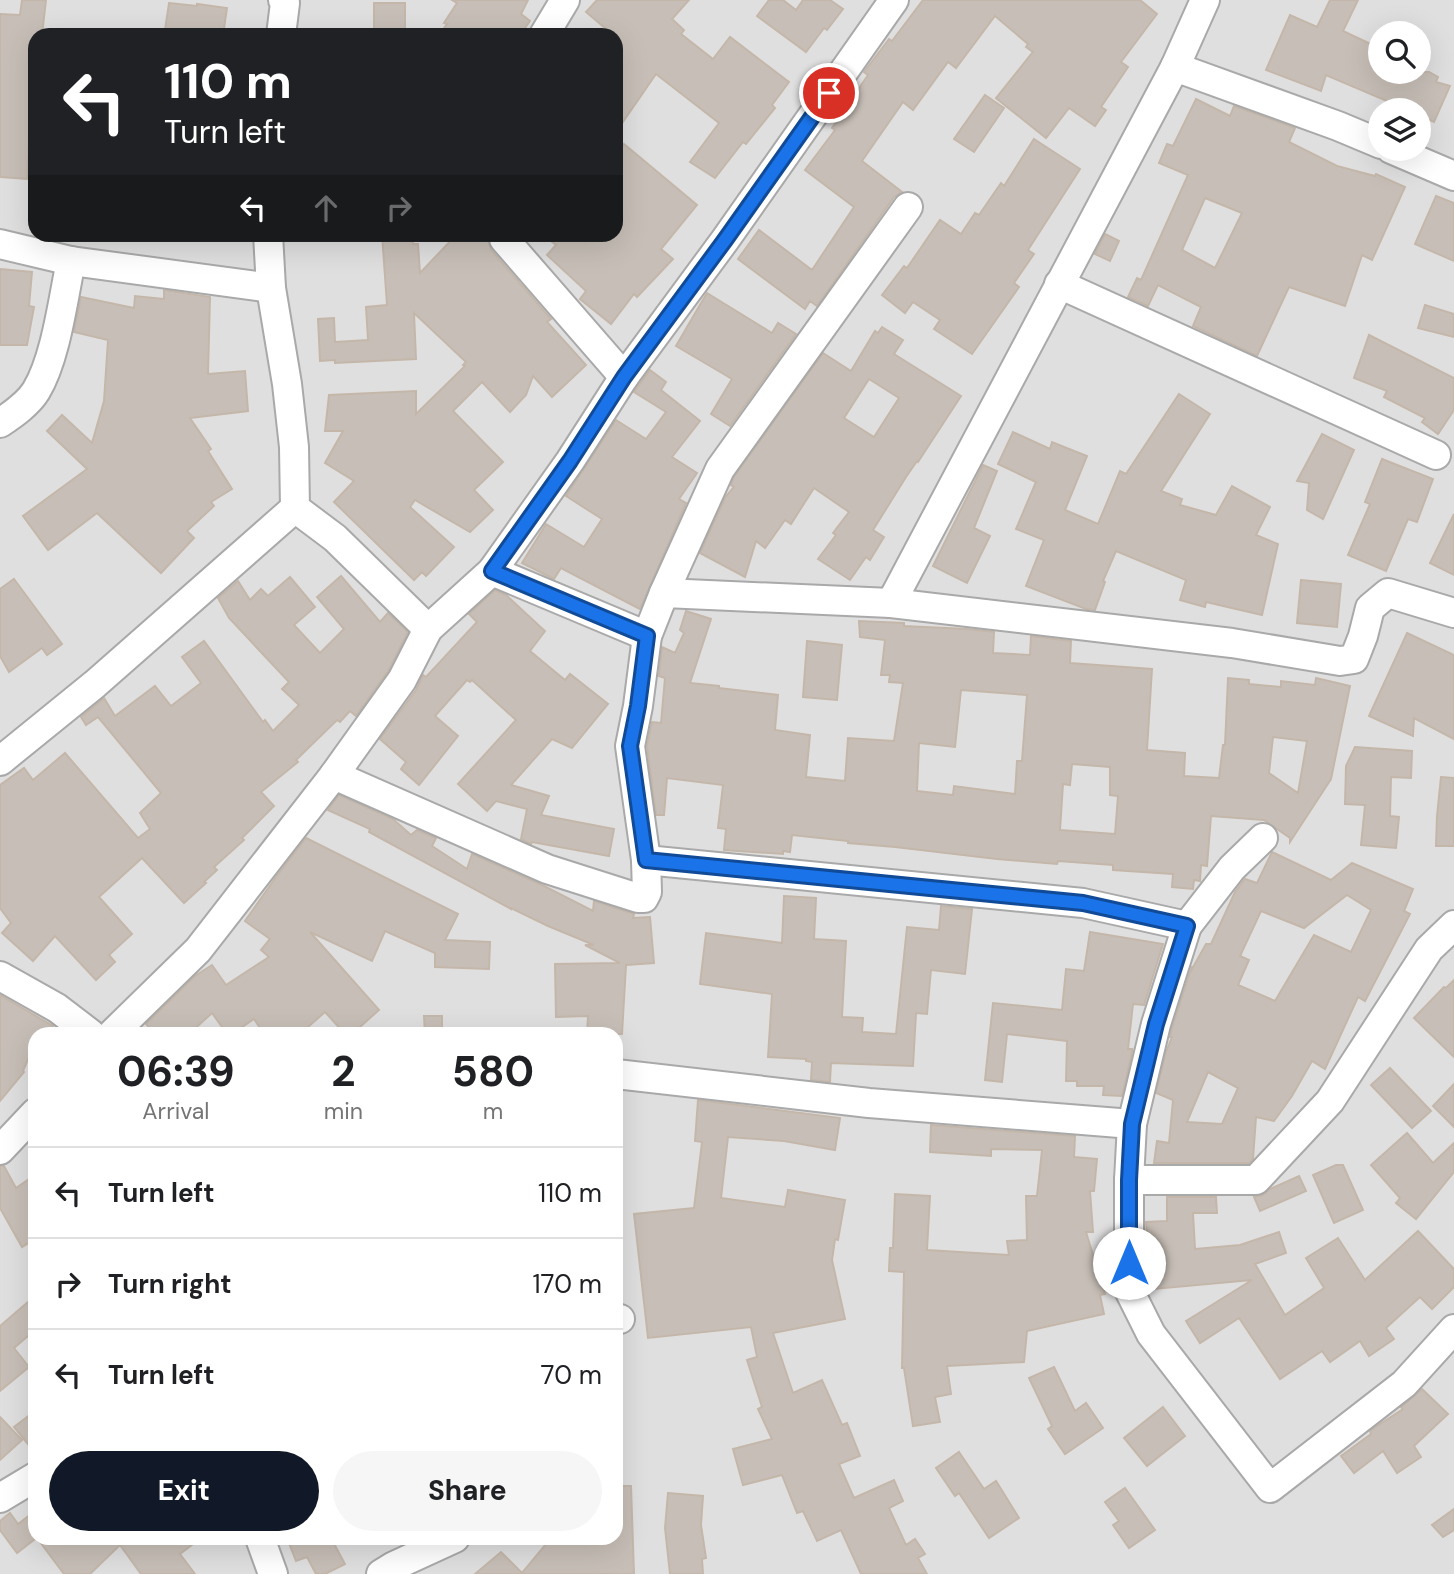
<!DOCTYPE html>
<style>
body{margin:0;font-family:"DM Sans",sans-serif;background:#f6f6f6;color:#202124;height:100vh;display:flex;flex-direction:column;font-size:26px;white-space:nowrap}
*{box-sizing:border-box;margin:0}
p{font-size:23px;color:#757577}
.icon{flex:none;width:38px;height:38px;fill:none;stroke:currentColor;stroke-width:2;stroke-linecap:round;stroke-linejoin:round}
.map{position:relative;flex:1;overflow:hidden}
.sheet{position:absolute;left:28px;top:1027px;width:595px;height:518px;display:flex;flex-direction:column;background:#fff;border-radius:21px;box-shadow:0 7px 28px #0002}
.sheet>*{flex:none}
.banner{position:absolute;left:28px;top:28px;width:595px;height:214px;border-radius:21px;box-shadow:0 7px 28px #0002;background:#202124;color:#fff;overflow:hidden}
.fabs{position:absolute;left:1368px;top:21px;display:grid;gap:14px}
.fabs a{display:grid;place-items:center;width:63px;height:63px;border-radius:50%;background:#fff;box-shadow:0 7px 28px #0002;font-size:35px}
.pin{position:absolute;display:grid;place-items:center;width:60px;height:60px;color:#fff;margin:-30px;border:4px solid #fff;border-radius:50%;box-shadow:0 2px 7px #0007}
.me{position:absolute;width:77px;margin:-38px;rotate:0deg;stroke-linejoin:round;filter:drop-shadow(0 0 5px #0008)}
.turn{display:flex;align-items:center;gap:24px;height:147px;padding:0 21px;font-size:32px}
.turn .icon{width:91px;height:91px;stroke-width:2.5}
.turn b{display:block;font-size:49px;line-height:60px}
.lanes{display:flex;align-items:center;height:66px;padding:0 21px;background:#0003;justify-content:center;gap:35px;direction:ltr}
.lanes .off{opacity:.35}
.eta{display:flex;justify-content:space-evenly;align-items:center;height:119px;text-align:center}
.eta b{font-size:42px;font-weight:700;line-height:49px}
.action{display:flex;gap:14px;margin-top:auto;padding:14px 21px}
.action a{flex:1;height:80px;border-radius:42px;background:#111827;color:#fff;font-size:28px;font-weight:700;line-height:80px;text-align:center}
.action a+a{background:#f6f6f6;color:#202124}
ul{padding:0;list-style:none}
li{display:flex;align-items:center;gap:21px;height:91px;padding:0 21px;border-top:2px solid #e0e0e0}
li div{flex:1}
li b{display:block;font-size:26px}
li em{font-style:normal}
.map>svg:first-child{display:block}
.residential{fill:#e0dfdf;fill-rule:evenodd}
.building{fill:#c7bfb7;stroke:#c4b7aa;stroke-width:2;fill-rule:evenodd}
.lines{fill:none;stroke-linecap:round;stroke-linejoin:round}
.minor-casing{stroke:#a9a9a9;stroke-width:32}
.minor{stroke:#fff;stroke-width:28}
.route-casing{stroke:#114b97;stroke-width:18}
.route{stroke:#1a73e8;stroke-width:12}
</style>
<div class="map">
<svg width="1454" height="1574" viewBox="0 0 1454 1574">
<rect width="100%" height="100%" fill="#f2efe8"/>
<path class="residential" d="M0,0H1454V1574H0ZM1381,33H1419V72H1381ZM35,35H616V234H35ZM1381,110H1419V149H1381ZM35,1034H616V1538H35Z"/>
<g class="building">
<polygon points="22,0 46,0 42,35 35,35 35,82 32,82 27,179 0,177 0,14 20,15"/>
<polygon points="452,0 528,0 521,14 530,21 520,35 439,35 447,24 444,23 457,3"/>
<polygon points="597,0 689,0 672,19 684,30 681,34 713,59 730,37 789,82 772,105 775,108 746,144 743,142 715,178 690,162 719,123 656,74 616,132 616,35 613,35 586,12"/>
<polygon points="769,0 783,0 796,10 803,0 830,0 843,9 827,30 824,28 806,52 757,16"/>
<polygon points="923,0 1140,0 1157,14 1121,62 1128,67 1101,107 1106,110 1095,126 1069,108 1046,138 996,98 1033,52 1026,47 1028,44 995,16 956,68 948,62 913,110 903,102 862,161 902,192 894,197 817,306 810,301 805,309 738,259 759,230 812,270 854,207 805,170 835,130 832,128 868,75 864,72 889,39 892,41"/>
<polygon points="1330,0 1358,0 1343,31 1381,49 1381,72 1429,72 1438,77 1436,82 1450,86 1434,122 1419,115 1419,110 1408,110 1326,75 1321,91 1266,70 1290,15 1317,27"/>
<polygon points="169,3 197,6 197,4 227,8 223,35 201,35 165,30"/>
<rect x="374" y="3" width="31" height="32"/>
<polygon points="985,95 1004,108 974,152 954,139"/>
<path d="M1196,99L1230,116L1234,106L1295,128L1289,142L1337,166L1375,176L1376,174L1405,187L1372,260L1362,255L1345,306L1289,287L1257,356L1193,326L1201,307L1158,285L1148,306L1128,297L1137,278L1141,280L1188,175L1159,163L1167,144L1173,146ZM1205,198L1242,213L1215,268L1182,250Z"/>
<polygon points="1034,139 1080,169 1028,250 1034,254 1014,283 1019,287 972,354 934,329 940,320 913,302 905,313 882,295 904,266 907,268 940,220 961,234 975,213 979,215 1001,183 1004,186"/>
<polygon points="624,144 697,205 661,249 673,259 637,297 634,294 611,324 580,299 586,291 547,255 556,245 542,234 616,234 616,154"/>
<polygon points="1436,196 1454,203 1454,261 1415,244"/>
<polygon points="382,234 413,234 413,244 418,244 420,273 457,234 484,234 488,239 491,250 551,319 547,322 586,365 552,397 533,376 526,395 510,412 482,382 453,411 503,462 474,490 493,510 470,532 415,500 410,507 454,547 426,576 422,572 414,580 334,502 354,481 325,463 343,431 325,431 329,395 416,391 416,414 465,366 463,365 466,362 414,313 416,359 335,363 335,360 320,361 318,319 334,318 335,342 368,340 366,307 387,305"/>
<polygon points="1105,234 1119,241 1110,261 1095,254"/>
<polygon points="0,269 32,272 29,306 34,307 27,345 0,345"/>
<polygon points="164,290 210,297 208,374 245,371 248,411 190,418 211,449 208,451 232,489 211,502 214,506 187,531 194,538 161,573 97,513 48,550 23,516 87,469 47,431 62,415 92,443 104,401 108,340 74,332 81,297 134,308 135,296 164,299"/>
<polygon points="707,293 772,333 778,323 796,334 730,426 711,414 732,379 676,346"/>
<polygon points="1425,305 1454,314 1454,337 1418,328"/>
<path d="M882,327L903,340L894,354L961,396L918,462L917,461L906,477L873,530L884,537L870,560L866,557L850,580L818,559L836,535L833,533L849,512L814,488L791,524L785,520L765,548L756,541L745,577L700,553L726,496L734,487L731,485L734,477L823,353L851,371L875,331L878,333ZM869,379L899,398L874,437L844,418Z"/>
<polygon points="1369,335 1454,378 1454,410 1438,434 1422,422 1425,418 1384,397 1387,391 1354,378"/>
<polygon points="650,370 666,382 661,390 700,421 672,457 697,473 679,499 686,503 640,609 561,568 554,579 522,563 546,524 584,547 602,519 566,496 616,420 646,439 666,412 634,392"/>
<polygon points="1179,394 1210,414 1161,491 1182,499 1180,505 1216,515 1232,486 1270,507 1256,535 1278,544 1262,615 1206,602 1205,607 1180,600 1186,580 1116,551 1103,581 1105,582 1095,610 1086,609 1026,586 1044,540 1016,529 1036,482 998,464 1013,432 1050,449 1052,442 1087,456 1065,510 1098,524 1120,471 1126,474"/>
<polygon points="1322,434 1354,450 1323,519 1307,510 1309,483 1297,481"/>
<polygon points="1382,459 1433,479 1417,522 1408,519 1386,571 1348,555 1370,504 1365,502"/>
<polygon points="983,465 997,471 974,528 990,536 967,583 933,566"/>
<polygon points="1454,514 1454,575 1430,563"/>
<polygon points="341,576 380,622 388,613 408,632 388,671 356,716 350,711 340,722 337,720 296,760 298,762 261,792 274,806 242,838 244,840 214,867 217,870 204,882 206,883 184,903 142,858 99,897 132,934 109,955 115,962 96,980 55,936 33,961 2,933 11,923 0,908 0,785 24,768 33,780 65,753 138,838 150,829 140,813 161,793 98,717 86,725 81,717 104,698 115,716 155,686 171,706 201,683 182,657 204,641 263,722 265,720 273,731 299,705 282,689 289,682 229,618 218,598 238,581 250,600 261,589 268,596 290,577 315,607 294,625 320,653 344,629 317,597"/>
<polygon points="14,579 62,644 47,655 42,648 9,672 0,656 0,589"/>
<polygon points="1301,580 1341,584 1337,627 1297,623"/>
<polygon points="495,590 506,595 545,631 530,651 565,680 570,674 608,704 572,748 552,739 511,785 549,796 541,815 614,829 609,856 532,842 531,844 521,839 527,809 496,801 487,811 458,784 516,720 472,680 470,682 467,680 435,716 458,736 419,785 401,769 406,762 380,739 416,690 423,675 426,677 477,622 469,614"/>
<path d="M686,611L711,619L690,683L719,686V688L778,695L775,730L810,735L806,777L845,781L848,738L894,741L903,683L889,682L890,675H881L885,640L860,637L859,621L904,623V626L967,629L994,632L993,653L1030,655L1031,636L1071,641L1070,663L1152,669L1147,750L1185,753L1184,776L1219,778L1223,745H1225L1228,678L1249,680V684L1281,687V681L1315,685L1316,678L1350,686L1331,779L1290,842V838L1264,820L1211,816L1207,866L1201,865L1200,881L1194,880L1193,889L1172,887L1173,874L1113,870V865L1058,861L1057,864L997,859L895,847L848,843V841L792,835L790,852L783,851V854L724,850L726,829L718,828L723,785L667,778L664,815H656L647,746L652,722L661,723L665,678L659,676L662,647L675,653L684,633L680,630ZM961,690L1027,695L1022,761H1017L1015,794L954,786L953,795L917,791L919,743L955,747ZM1273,737L1307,741L1298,793L1269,773ZM1072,764L1110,767V795L1118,796L1115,834L1060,830L1063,784L1070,785Z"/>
<polygon points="1407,633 1454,655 1454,739 1414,718 1413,736 1369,716"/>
<polygon points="807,641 842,645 837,700 803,697"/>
<polygon points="1355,747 1412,751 1411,778 1391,777 1390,816 1399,817 1396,848 1361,845 1365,805 1345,804 1346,766"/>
<polygon points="1441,777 1454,778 1454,846 1436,846 1437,816"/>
<polygon points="339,795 393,819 411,835 417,830 436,838 432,846 467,869 472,854 542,885 593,911 594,901 634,914 633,918 650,917 654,963 626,965 622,1034 587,1034 588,1016 556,1017 555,964 620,963 585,945 594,945 548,926 511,908 511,909 369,832 370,829 328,810"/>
<polygon points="306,838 458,914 445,940 490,942 489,969 435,967 435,953 385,931 372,961 310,932 379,1010 352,1034 345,1034 325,1012 300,1034 264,1034 254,1019 232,1034 227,1034 212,1013 189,1034 155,1034 146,1024 195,976 212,965 226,985 269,957 261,950 270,939 245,921 276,877"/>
<path d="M1272,852L1331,880L1352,863L1413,889L1404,911L1410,914L1365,1001L1358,997L1325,1069L1312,1061L1292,1096L1274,1121L1256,1117L1253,1159L1249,1163H1154L1157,1141L1169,1143L1173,1100L1156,1093L1166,1052L1172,1037H1170L1172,1028L1192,966V969L1206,944H1211L1235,892L1245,879L1257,883ZM1347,895L1371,910L1351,952L1314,935L1275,1001L1238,985L1249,960L1240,956L1261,911L1304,928ZM1208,1072L1238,1088L1222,1124L1187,1122Z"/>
<polygon points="784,896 816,898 814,939 846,941 842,1017 863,1018 862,1032 896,1034 907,927 939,930 941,906 972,909 965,974 931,970 927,1014 916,1013 913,1066 831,1063 830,1082 811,1080 812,1062 806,1061 806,1059 768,1057 772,994 700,984 706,933 782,943"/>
<polygon points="1090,932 1163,944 1144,1005 1133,1004 1128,1049 1132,1049 1132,1052 1122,1096 1103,1095 1104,1086 1077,1086 1077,1081 1066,1081 1067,1041 1007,1034 1002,1082 985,1080 993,1003 1062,1010 1066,969 1084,971"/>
<polygon points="1454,980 1454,1057 1414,1018 1444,987 1446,988"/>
<polygon points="0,995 53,1026 48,1034 35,1034 35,1043 23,1071 24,1072 0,1101"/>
<polygon points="424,1016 442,1016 442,1034 425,1034"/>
<polygon points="1390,1068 1431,1111 1412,1128 1371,1085"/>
<polygon points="1454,1084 1454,1127 1433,1106"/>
<polygon points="698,1100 840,1118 835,1150 784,1141 728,1137 721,1198 785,1207 788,1190 845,1200 838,1240 835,1239 832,1260 845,1319 773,1333 793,1393 822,1380 842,1425 847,1423 860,1456 839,1464 854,1498 894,1480 903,1501 889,1508 906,1545 915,1539 925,1554 918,1558 927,1574 861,1574 841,1530 817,1541 803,1511 797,1513 782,1475 743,1485 733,1449 772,1439 758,1409 762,1407 747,1360 757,1357 751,1327 648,1338 634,1214 694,1208 702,1142 695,1141"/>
<polygon points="931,1125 1075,1136 1074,1157 1097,1159 1094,1191 1090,1191 1093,1232 1086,1232 1105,1294 1100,1295 1104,1314 1027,1331 1024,1362 947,1366 951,1394 935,1397 940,1422 913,1426 904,1368 902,1368 904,1272 889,1271 890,1248 893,1248 895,1194 930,1196 927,1250 1009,1255 1007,1241 1027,1240 1026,1196 1037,1196 1042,1150 991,1149 991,1156 930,1152"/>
<polygon points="1407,1133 1433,1163 1454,1143 1454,1172 1416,1219 1396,1203 1400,1198 1371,1165"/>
<polygon points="1336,1165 1343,1165 1363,1210 1334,1223 1313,1175"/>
<polygon points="0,1166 4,1166 16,1188 35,1175 35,1239 22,1247 0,1208"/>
<polygon points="1299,1176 1306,1191 1260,1211 1254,1197 1263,1195 1270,1189"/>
<polygon points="1167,1197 1216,1197 1217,1213 1193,1213 1195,1249 1240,1245 1279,1232 1286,1253 1255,1264 1285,1315 1324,1288 1306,1258 1338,1238 1365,1280 1418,1231 1454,1269 1454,1287 1432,1309 1420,1297 1386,1328 1394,1339 1369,1356 1360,1341 1330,1362 1322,1351 1280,1379 1239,1318 1200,1343 1186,1321 1252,1280 1154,1289 1149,1247 1148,1247 1146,1222 1167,1221"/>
<polygon points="35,1296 35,1330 14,1348 29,1367 0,1391 0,1326"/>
<polygon points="1054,1367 1075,1411 1086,1403 1103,1428 1065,1454 1048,1429 1052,1426 1029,1378"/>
<polygon points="1422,1389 1448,1414 1414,1446 1421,1457 1397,1473 1383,1451 1354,1473 1341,1456 1371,1434 1370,1431 1377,1426 1403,1409 1401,1407"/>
<polygon points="1163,1407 1185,1436 1147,1466 1124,1438"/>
<polygon points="35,1411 35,1453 14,1427"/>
<polygon points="0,1417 22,1440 0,1460"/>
<polygon points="959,1452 984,1489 996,1481 1019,1518 989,1538 959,1493 955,1496 936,1468"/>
<polygon points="616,1486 631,1486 634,1574 475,1574 501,1552 522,1573 551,1538 616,1538"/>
<polygon points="1125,1488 1155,1530 1129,1548 1113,1525 1119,1521 1105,1502"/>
<polygon points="668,1493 703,1496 701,1525 706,1558 702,1559 703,1574 670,1574 665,1528"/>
<polygon points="1454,1509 1454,1530 1443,1537 1432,1525"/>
<polygon points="35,1511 35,1539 17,1553 0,1530 0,1521 10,1513 18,1524"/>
<polygon points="37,1538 201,1538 180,1554 195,1574 141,1574 120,1545 90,1574 64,1574"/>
<polygon points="287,1538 331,1538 345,1564 325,1574 316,1574 307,1557 296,1561"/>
</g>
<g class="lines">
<defs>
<g id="minor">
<polyline points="281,35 285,3 283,0"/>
<polyline points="544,35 565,0"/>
<polyline points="1175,67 1338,126 1381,144"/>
<polyline points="1391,149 1454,176"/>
<polyline points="268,234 271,288 287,384 294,447 295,508 335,538 428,629"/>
<polyline points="504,239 624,377"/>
<polyline points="0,244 71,261 271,288"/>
<polyline points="1059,284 1436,455"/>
<path d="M0,423C12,415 28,404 36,391C56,358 63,299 71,261"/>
<polyline points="492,571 647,636"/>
<polyline points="664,593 891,603 1232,643 1340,661 1354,659 1363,636 1370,608 1388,593 1454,613"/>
<polyline points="891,603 1175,67 1205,0"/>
<polyline points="0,761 95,684 295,508"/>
<polyline points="334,775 547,869 638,898 644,898 647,892 646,860 630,746 638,706 647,636 664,593 720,469 908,207"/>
<polyline points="646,860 1083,903 1187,926 1232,868 1263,838"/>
<polyline points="1187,926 1156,1024 1132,1124 1129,1180 1129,1290 1151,1334 1270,1488 1404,1384 1454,1329"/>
<polyline points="0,976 57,1008 91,1034"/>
<polyline points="112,1034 198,950 334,775 402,680 428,629 492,571 570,461 624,377 725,240 894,0"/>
<polyline points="616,1074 869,1103 1132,1124"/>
<polyline points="0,1150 35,1113"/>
<polyline points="1129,1180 1256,1180 1330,1101 1429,949 1454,925"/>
<polyline points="616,1319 620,1319"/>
<polyline points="0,1498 35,1477"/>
<polyline points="260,1538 273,1574"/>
<polyline points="381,1574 394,1566 455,1538"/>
</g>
</defs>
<use href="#minor" class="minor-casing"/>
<use href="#minor" class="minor"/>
</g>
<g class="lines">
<defs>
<polyline id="route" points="829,93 725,240 624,377 570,461 492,571 647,636 638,706 630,746 646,860 1083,903 1187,926 1156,1024 1132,1124 1129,1180 1129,1263"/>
</defs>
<use href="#route" class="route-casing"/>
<use href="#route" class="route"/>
</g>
</svg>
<div class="fabs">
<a><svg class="icon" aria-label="search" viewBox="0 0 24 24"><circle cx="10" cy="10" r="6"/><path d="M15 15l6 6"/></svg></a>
<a><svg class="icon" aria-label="layers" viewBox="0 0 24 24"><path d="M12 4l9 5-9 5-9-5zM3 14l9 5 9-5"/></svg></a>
</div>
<div class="pin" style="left:829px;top:93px;background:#d93025"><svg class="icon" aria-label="arrive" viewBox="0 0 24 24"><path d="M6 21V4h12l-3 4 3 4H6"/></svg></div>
<svg class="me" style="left:1129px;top:1263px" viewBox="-20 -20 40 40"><circle r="19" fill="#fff"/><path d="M0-13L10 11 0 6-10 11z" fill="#1a73e8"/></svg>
<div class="banner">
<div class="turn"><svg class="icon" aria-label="left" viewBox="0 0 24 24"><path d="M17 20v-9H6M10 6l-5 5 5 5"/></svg><div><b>110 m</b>Turn left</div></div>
<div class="lanes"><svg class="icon" aria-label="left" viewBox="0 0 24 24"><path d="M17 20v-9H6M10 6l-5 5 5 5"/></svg><svg class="icon off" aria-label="ahead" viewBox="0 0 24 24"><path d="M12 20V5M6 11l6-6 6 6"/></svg><svg class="icon off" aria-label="right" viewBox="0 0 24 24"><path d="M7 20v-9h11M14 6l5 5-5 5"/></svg></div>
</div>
<section class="sheet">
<div class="eta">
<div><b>06:39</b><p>Arrival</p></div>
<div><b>2</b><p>min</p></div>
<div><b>580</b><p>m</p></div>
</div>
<ul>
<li><svg class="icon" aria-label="left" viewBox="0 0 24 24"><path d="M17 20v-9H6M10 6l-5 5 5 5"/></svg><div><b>Turn left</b></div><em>110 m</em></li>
<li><svg class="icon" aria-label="right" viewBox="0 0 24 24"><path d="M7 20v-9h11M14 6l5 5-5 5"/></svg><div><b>Turn right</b></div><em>170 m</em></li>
<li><svg class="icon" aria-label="left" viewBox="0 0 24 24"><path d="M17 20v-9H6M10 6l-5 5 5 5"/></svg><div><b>Turn left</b></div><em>70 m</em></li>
</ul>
<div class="action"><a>Exit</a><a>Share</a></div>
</section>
</div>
